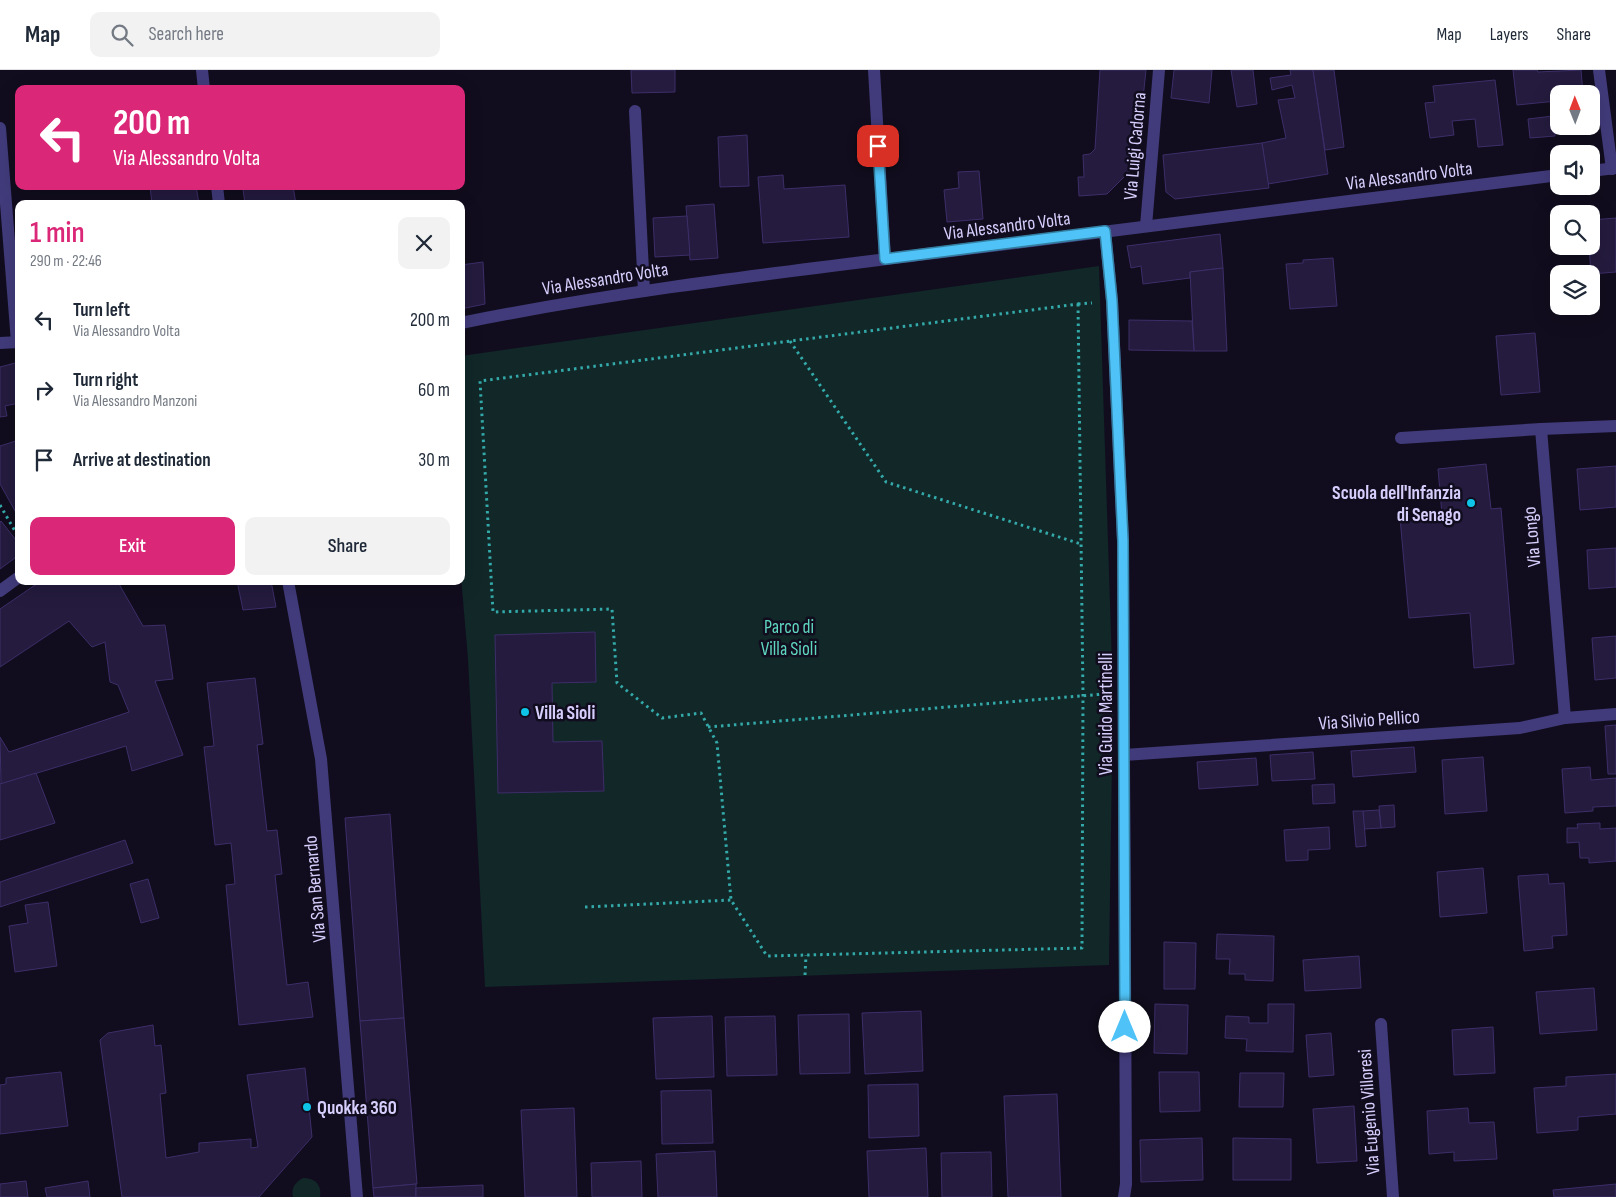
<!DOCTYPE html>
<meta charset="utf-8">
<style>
body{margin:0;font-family:"Sofia Sans Condensed",sans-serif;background:#f2f2f3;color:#1f2937;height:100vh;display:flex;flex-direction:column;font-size:19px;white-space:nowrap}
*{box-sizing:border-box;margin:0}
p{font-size:16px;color:#747a83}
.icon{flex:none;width:28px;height:28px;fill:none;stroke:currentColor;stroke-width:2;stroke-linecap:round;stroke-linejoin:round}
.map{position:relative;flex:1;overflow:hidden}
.drawer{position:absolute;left:15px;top:130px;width:450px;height:385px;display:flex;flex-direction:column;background:#fff;border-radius:10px;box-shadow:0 5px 20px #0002}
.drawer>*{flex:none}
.top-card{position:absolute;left:15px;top:15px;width:450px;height:105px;border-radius:10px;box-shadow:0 5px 20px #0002;background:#db2777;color:#fff;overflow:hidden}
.needle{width:32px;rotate:359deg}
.tools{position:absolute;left:1550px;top:15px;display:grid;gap:10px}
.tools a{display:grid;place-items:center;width:50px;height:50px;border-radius:10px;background:#fff;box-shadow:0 5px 20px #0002;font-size:25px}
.pin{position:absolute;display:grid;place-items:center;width:42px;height:42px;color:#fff;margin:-21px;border-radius:10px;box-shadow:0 2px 8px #0006}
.me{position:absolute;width:55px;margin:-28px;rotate:0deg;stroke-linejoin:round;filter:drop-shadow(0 0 4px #0008)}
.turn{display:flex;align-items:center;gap:18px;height:105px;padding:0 15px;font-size:22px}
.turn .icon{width:65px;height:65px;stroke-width:2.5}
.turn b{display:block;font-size:35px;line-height:42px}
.round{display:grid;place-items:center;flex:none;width:52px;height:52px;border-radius:10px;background:#f2f2f3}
.head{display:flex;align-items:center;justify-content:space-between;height:85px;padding:0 15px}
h1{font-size:30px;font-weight:600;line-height:38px;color:#db2777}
.primary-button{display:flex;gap:10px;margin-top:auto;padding:10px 15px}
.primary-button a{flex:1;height:58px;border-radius:10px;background:#db2777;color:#fff;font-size:20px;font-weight:600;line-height:58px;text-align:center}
.primary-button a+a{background:#f2f2f3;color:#1f2937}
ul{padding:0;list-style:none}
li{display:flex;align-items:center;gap:15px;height:70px;padding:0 15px}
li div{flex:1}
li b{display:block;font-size:19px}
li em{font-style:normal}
header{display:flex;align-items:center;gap:30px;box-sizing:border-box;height:70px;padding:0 25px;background:#fff;border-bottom:1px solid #e0e1e3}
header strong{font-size:24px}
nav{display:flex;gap:28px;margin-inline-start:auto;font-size:18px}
.search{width:350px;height:45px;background:#f2f2f3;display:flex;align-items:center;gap:12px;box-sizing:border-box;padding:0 18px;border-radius:10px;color:#747a83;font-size:19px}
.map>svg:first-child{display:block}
.green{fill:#112728}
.building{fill:#241b3e;stroke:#3d2e69}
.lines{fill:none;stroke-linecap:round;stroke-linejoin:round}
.path{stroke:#34a9a9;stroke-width:3;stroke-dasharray:2.5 4;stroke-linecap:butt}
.service{stroke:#413b7b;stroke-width:12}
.minor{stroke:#413b7b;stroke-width:12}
.tertiary{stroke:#413b7b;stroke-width:12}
.route-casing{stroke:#337fa1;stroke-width:12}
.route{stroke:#4fc3f7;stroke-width:9}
.poi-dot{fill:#0ec5e8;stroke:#110d1e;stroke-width:2}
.labels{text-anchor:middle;stroke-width:5;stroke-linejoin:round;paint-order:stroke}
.street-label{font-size:19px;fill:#d6cefc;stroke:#110d1e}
.poi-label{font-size:19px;font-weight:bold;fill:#d6cefc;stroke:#110d1e;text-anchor:start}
.park-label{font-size:19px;fill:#5fd7c0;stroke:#110d1e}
</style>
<header>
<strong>Map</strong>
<div class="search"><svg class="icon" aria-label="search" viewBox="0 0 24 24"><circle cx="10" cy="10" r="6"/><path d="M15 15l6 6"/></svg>Search here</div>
<nav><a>Map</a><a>Layers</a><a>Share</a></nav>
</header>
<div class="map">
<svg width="1616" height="1127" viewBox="0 0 1616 1127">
<rect width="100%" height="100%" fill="#110d1e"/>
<g class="green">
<polygon points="1099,196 1113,624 1109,895 485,917 468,589 461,507 461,286"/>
<path d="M303,1108C315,1108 322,1115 320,1127H293C291,1118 295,1112 303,1108Z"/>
</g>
<g class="building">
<polygon points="631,0 675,0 675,22 632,23"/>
<polygon points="1100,0 1146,0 1136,95 1107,124 1079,126 1078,107 1084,107 1083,85 1090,84 1095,79"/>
<polygon points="1174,0 1212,0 1209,33 1171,28"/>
<polygon points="1231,0 1253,0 1257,34 1237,37"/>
<polygon points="1290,0 1313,0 1328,104 1268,114 1262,73 1286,68 1278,30 1295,28 1292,15 1272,20 1270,8 1291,5"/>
<polygon points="1313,0 1334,0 1344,77 1325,80"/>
<polygon points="1513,0 1537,0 1538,2 1581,0 1583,24 1559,24 1559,43 1557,31 1517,35"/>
<polygon points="1495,10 1503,75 1478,77 1475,49 1452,51 1454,65 1430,68 1425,33 1435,32 1433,16"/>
<polygon points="1553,46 1555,66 1530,68 1528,49"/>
<polygon points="747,65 749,116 720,117 718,67"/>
<polygon points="1262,73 1269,118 1175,129 1166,122 1163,85"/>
<polygon points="979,101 983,149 947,152 944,120 959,118 958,102"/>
<polygon points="783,105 784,119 845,115 849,167 763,173 758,107"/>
<polygon points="150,116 196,116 199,134 152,134"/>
<polygon points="260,116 293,116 296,134 245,134 243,119"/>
<polygon points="714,134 718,188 690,190 686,136"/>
<polygon points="687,146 690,185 655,187 653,148"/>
<polygon points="1616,148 1616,202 1591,204 1589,176 1591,176 1591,150"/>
<polygon points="1220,164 1223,198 1190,202 1190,208 1143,214 1141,196 1131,198 1127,176"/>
<polygon points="1333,188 1337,236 1290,239 1286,194 1303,193 1303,190"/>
<polygon points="483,192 485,234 461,239 461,195"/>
<polygon points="1223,198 1227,281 1194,281 1190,202"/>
<polygon points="1129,250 1192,251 1194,281 1129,280"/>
<polygon points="1535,263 1540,322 1501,325 1496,266"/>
<polygon points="19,292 19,333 5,336 7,346 0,347 0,297"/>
<polygon points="19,370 19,448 0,414 0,376"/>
<polygon points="1486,394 1491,439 1501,438 1514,594 1474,598 1470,543 1409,548 1400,448 1442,444 1438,399"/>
<polygon points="1616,396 1616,437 1580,440 1577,399"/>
<polygon points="1,451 19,474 19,485 0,499 0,452"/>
<polygon points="1616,478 1616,517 1589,519 1587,480"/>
<polygon points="41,511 124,511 119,514 143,556 165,555 173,609 155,611 183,685 132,701 126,676 1,714 0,667 9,682 129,642 118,615 110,612 105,572 92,577 69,551 0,597 0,539"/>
<polygon points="237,511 271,511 276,537 243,540"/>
<polygon points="595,562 596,612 552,613 553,672 602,671 604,721 498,723 495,565"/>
<polygon points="1616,566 1616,608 1595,610 1592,568"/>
<polygon points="255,608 263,674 257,675 267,761 277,760 282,804 275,805 287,915 308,912 313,947 239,955 226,815 235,814 231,773 215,775 204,677 214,676 207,613"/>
<polygon points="1616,655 1616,704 1608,704 1605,656"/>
<polygon points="1414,677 1416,702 1353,707 1351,681"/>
<polygon points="1313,682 1315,709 1272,711 1270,685"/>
<polygon points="1483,687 1487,741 1445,744 1442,690"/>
<polygon points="1256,688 1258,715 1199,719 1197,692"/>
<polygon points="1590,697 1591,710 1616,708 1616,736 1593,737 1593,741 1565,743 1562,699"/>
<polygon points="36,703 55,753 0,770 0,714"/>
<polygon points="1334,714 1335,733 1313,734 1312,715"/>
<polygon points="1394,735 1395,757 1381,758 1379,736"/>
<polygon points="1379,740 1381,758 1364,759 1363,741"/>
<polygon points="1353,741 1363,741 1366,776 1356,777"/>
<polygon points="390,744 404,948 360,951 345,748"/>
<polygon points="1600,753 1600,759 1616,758 1616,791 1589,793 1589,788 1580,788 1579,772 1567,773 1567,758 1578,758 1577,754"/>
<polygon points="1329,757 1330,779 1308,780 1308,790 1286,791 1284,760"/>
<polygon points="125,770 133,793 0,837 0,812"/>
<polygon points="1483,798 1487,843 1440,847 1437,802"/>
<polygon points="1548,804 1549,814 1564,813 1567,865 1552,866 1553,878 1524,881 1518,806"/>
<polygon points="148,809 159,848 141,853 130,814"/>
<polygon points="48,832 57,896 15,902 9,856 28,853 25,835"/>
<polygon points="1217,864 1274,866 1273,911 1245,910 1245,904 1229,904 1230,889 1216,889"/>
<polygon points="1164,872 1196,873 1195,919 1164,919"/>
<polygon points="1359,886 1361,918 1305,921 1303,890"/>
<polygon points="1594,918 1597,960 1540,964 1536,922"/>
<polygon points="1155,934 1188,935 1187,984 1154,983"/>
<polygon points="1268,934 1294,934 1293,982 1246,981 1247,969 1225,968 1226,946 1249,947 1249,953 1268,953"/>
<polygon points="921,941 923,1001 865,1004 862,943"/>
<polygon points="849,944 850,1003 800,1004 798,945"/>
<polygon points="712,946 714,1007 656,1009 653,948"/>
<polygon points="775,946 777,1005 727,1006 725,947"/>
<polygon points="404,948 417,1114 373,1118 360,951"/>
<polygon points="153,955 155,976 161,975 166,1023 160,1024 166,1088 199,1082 199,1073 251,1069 251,1078 258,1077 247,1005 305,998 312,1067 259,1127 122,1127 100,970 108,963"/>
<polygon points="1493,957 1495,1003 1454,1005 1452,960"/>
<polygon points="1331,963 1334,1005 1309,1007 1306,965"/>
<polygon points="61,1002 68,1056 0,1064 0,1015 6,1014 6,1008"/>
<polygon points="1159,1002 1199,1002 1200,1041 1160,1042"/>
<polygon points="1240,1003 1284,1003 1283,1037 1239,1037"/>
<polygon points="1616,1004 1616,1044 1578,1047 1578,1060 1537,1063 1534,1018 1566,1016 1566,1007"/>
<polygon points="918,1014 919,1066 869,1068 868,1015"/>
<polygon points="711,1020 713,1073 662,1074 661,1021"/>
<polygon points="1057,1024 1061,1127 1008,1127 1004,1026"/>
<polygon points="1354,1036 1357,1091 1317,1093 1313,1039"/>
<polygon points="574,1038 577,1127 525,1127 521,1040"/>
<polygon points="1468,1038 1469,1053 1494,1052 1497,1089 1454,1091 1454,1082 1429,1084 1427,1041"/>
<polygon points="1202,1068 1203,1110 1141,1112 1140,1070"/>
<polygon points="1233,1068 1291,1069 1291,1110 1233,1110"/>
<polygon points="926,1078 928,1127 869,1127 867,1081"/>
<polygon points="715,1081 717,1127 658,1127 656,1084"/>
<polygon points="991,1082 992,1127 942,1127 941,1083"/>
<polygon points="641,1091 642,1127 592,1127 591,1093"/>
<polygon points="26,1111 28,1127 0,1127 0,1114"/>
<polygon points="88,1111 90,1127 47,1127 45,1118"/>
<polygon points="416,1114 416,1127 374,1127 373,1118"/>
<polygon points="1616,1114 1616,1127 1554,1127 1553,1120"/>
<polygon points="483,1115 483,1127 416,1127 416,1118"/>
</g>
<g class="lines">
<g class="path">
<polygon points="1078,234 1083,625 1082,878 767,886 731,830 717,673 701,643 662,648 617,613 612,539 493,542 480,311"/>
<polyline points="1078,234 1092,233"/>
<polyline points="790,271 886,412 1081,474"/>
<polyline points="0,435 19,468"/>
<polyline points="708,657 1104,624"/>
<polyline points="585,837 731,830"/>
<polyline points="805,905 806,885"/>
</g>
<g class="service">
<polyline points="1599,0 1612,99"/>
<polyline points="635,41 644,221"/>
<polyline points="1401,368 1541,359"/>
</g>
<g class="minor">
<polyline points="202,0 204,19"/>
<polyline points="874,0 885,189"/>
<polyline points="0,58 17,272"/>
<polyline points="217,116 219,134"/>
<polyline points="1146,156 1159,0"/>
<polyline points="1105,161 1112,231 1123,471 1126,1114 1124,1127"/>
<polyline points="288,511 321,689 357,1127"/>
<polyline points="0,521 19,507"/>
<polyline points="1565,648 1541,359 1616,356"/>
<polyline points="1124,685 1520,658 1565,648 1616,644"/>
<polyline points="1381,954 1393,1127"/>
</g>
<g class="tertiary">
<polyline points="1591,101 1616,98"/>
<path d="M461,253C618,221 776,203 935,183C1143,156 1351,131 1559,105"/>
<polyline points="0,273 19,272"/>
</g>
</g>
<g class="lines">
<defs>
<polyline id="route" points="878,76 885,189 1105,161 1112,231 1123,471 1125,957"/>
</defs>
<use href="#route" class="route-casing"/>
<use href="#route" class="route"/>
</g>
<g class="poi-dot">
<circle cx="1471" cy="433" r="5"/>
<circle cx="525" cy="642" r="5"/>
<circle cx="307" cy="1037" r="5"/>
</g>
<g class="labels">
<g class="street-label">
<text transform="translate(1134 76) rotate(-85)" y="7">Via Luigi Cadorna</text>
<text transform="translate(1409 105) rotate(-7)" y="7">Via Alessandro Volta</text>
<text transform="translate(1007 155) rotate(-7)" y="7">Via Alessandro Volta</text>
<text transform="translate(605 208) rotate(-9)" y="7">Via Alessandro Volta</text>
<text transform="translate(1531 467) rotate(-95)" y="7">Via Longo</text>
<text transform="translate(1105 644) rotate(-90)" y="7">Via Guido Martinelli</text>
<text transform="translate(1369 649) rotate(-4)" y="7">Via Silvio Pellico</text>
<text transform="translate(314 819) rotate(-95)" y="7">Via San Bernardo</text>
<text transform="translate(1368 1042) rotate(-94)" y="7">Via Eugenio Villoresi</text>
</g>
<g class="poi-label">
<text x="1461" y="429" text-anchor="end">Scuola dell'Infanzia<tspan x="1461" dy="22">di Senago</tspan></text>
<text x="535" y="649">Villa Sioli</text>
<text x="317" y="1044">Quokka 360</text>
</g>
<g class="park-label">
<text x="789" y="563">Parco di<tspan x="789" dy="22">Villa Sioli</tspan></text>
</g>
</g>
</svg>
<div class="tools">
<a><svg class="needle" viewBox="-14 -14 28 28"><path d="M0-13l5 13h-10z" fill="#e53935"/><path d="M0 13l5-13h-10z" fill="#747a83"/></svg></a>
<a><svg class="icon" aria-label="sound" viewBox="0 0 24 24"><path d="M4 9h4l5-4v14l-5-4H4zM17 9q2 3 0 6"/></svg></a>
<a><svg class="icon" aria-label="search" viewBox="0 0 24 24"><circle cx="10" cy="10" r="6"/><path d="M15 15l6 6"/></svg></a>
<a><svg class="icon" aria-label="layers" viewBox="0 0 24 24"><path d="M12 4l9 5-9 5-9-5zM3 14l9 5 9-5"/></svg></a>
</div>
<div class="pin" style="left:878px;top:76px;background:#d93025"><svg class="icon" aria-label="arrive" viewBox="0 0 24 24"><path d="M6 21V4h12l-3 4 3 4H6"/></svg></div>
<svg class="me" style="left:1125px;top:957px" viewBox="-20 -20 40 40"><circle r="19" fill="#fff"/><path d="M0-13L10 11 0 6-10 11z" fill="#4fc3f7"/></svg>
<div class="top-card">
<div class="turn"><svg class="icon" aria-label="left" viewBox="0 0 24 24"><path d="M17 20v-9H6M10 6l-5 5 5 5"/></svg><div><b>200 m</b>Via Alessandro Volta</div></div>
</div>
<section class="drawer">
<div class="head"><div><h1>1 min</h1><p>290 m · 22:46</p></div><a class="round"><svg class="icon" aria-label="close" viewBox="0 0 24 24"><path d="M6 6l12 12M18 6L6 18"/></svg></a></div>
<ul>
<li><svg class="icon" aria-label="left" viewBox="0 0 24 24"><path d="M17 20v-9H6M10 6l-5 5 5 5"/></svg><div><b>Turn left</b><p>Via Alessandro Volta</p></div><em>200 m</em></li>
<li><svg class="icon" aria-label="right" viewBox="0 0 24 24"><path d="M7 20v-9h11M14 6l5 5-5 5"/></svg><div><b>Turn right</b><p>Via Alessandro Manzoni</p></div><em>60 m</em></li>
<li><svg class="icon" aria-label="arrive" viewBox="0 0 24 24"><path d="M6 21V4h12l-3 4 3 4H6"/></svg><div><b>Arrive at destination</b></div><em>30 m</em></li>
</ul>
<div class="primary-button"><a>Exit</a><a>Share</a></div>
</section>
</div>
